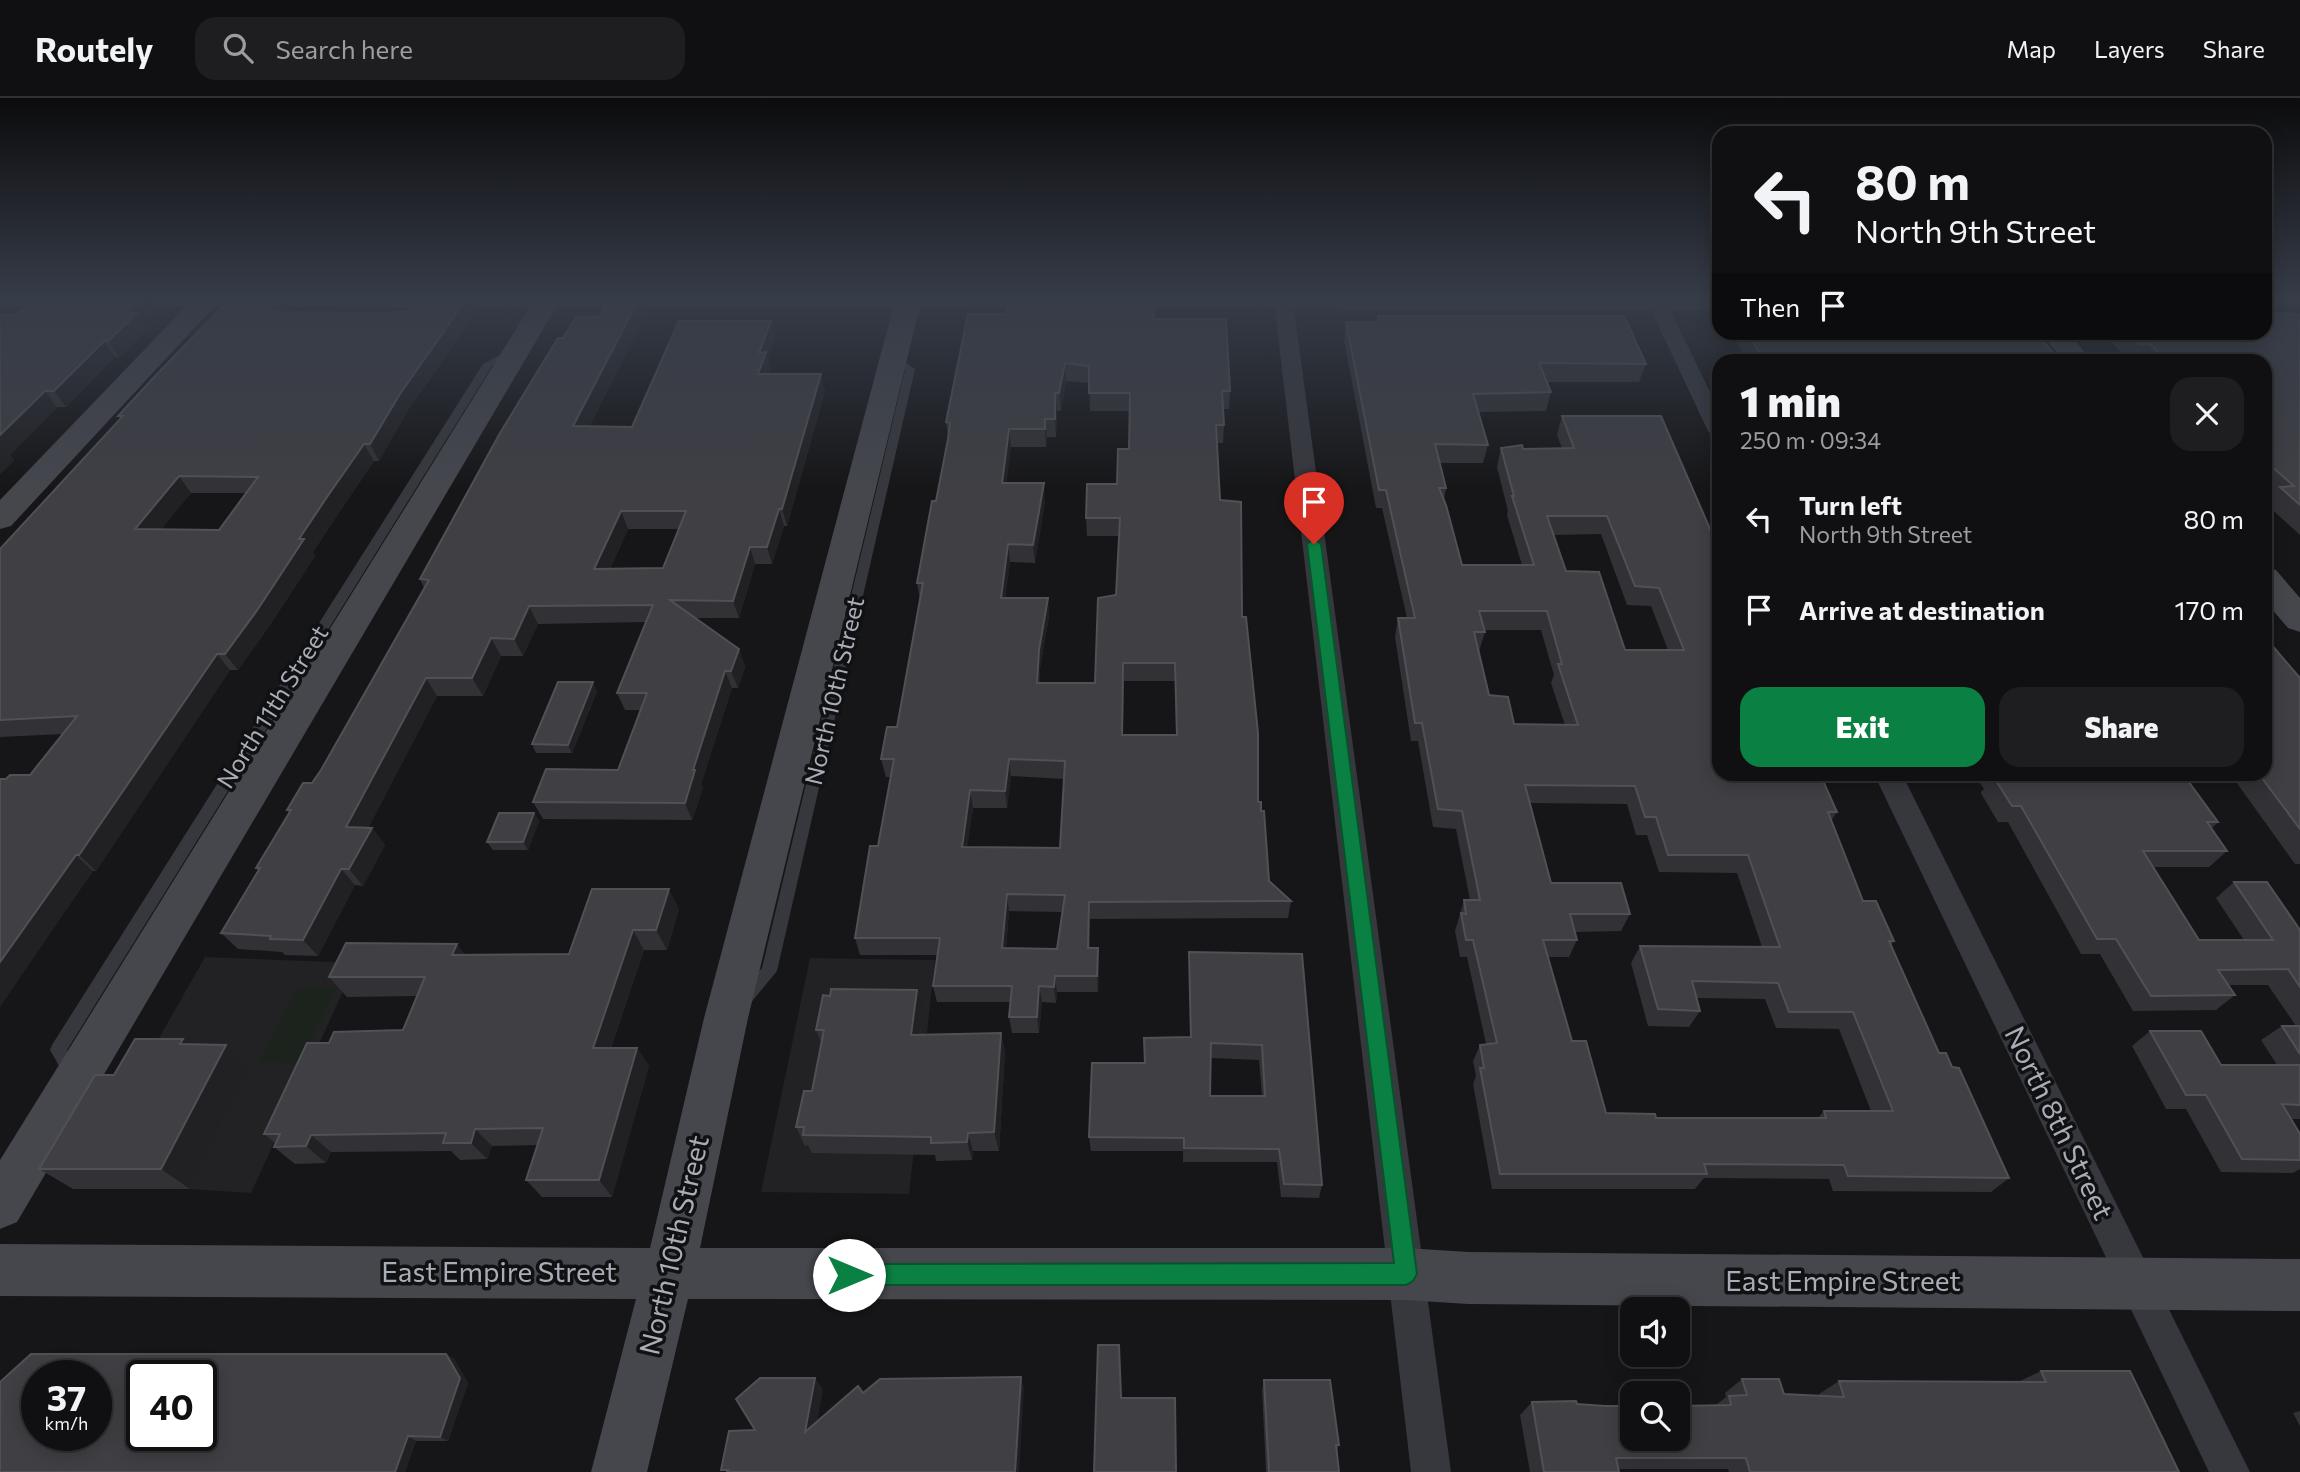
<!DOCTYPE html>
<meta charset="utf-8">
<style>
body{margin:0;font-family:Commissioner,sans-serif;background:#1e1e20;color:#f1f3f6;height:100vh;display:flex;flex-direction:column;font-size:26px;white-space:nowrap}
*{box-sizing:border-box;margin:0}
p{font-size:23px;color:#9c9d9f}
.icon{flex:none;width:38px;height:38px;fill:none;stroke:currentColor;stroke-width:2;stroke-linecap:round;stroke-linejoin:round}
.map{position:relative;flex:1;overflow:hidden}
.panel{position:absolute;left:1712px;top:256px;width:560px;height:427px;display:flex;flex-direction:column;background:#101012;border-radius:21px;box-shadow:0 4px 18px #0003,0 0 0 2px #303032}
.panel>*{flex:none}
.banner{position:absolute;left:1712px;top:28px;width:560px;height:214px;border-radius:21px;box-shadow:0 4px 18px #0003,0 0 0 2px #303032;background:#101012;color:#f1f3f6;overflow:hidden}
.tools{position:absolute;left:1620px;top:1199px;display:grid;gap:14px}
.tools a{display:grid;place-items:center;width:70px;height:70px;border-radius:14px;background:#101012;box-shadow:0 4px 18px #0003,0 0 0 2px #303032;font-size:35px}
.speed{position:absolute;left:21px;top:1262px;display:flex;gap:14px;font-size:35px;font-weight:700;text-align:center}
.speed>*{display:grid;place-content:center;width:91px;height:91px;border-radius:50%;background:#101012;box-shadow:0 4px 18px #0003,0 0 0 2px #303032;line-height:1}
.speed small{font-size:18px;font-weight:400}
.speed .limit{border:4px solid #111;border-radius:10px;background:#fff;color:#111}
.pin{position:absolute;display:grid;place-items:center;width:60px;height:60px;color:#fff;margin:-72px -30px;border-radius:50% 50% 50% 0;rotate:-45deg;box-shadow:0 0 7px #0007}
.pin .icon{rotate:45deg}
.me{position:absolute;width:77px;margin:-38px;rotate:90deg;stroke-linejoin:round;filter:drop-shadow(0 0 5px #0008)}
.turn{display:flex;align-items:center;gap:24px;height:147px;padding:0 28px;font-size:32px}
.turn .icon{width:91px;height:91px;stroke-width:2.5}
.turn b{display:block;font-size:49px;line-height:60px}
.then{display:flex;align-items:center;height:66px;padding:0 28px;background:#0003;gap:14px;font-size:26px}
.round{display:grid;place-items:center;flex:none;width:74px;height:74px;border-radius:21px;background:#1e1e20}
.head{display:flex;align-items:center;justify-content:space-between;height:119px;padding:0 28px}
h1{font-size:42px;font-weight:800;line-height:52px}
.action{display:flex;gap:14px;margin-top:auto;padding:14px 28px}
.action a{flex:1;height:80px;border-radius:21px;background:#0b8043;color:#fff;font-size:28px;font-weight:800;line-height:80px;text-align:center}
.action a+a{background:#1e1e20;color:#f1f3f6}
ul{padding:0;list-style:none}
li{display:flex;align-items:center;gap:21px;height:91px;padding:0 28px}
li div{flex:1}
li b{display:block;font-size:26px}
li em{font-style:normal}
header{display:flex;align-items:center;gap:42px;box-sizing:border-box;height:98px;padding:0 35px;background:#101012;border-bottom:2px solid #303032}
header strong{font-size:33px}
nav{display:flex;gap:38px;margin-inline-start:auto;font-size:24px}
.search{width:490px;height:63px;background:#1e1e20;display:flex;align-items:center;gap:18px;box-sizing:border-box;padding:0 24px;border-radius:21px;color:#9c9d9f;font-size:26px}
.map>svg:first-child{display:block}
.built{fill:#222225}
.green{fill:#1c231d}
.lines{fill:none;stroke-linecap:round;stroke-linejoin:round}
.lane{fill:#37383d;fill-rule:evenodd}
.street{fill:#37383d;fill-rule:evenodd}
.secondary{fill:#45474d;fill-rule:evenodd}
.wall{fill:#323236;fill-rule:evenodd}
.shaded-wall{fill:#212124}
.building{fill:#3f3f44;stroke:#4f5156;stroke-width:2;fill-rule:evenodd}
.route{fill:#0b8043;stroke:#07532c;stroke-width:2}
.labels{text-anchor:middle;stroke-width:7;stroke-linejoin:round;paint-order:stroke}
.street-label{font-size:24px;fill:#a8adb8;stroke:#111113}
.near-street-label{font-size:28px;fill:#a8adb8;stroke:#111113}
</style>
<header>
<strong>Routely</strong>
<div class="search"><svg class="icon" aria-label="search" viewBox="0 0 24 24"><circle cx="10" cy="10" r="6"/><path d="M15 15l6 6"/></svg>Search here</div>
<nav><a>Map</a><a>Layers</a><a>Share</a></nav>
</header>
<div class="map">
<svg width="2300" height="1374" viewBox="0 0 2300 1374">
<rect width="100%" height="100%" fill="#161618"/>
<g class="built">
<polygon points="205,859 356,865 251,1095 190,1091 146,963"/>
<polygon points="810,860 935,862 909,1096 761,1094"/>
</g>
<polygon class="green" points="297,890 337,890 300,965 258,964"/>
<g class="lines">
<g class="lane">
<polygon points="514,249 518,250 518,254 492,268 67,952 81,977 79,982 73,985 67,982 50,952 52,947 483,266"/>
<polygon points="893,256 915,271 777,873 749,907 743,909 737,907 735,902 762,870 905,272 889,261 889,257"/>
</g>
<g class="street">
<polygon points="0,199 79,199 80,202 71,208 0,208"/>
<polygon points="103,199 1047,199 1056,205 1047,211 111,208 104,206 102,202"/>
<polygon points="1119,199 1718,200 1718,212 1670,212 1718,310 1718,337 1710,336 1707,331 1651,212 1294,211 1451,1374 1411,1374 1275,211 1112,209 1110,205 1112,201"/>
<rect x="2264" y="199" width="36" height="9"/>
<polygon points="1874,676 1902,676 2250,1374 2209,1374"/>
</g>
<g class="secondary">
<polygon points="195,199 223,199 11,428 0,431 0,402"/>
<polygon points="536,199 562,199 17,1124 0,1131 0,1062"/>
<polygon points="896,199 922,199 748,920 700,1150 1406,1150 1468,1154 2300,1161 2300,1213 1468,1206 1406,1202 688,1201 647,1374 591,1374 636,1201 0,1198 0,1146 650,1150 704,920"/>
<polygon points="2040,234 2068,234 2091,262 2063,262"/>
<polygon points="2264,469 2276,472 2300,500 2300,534 2288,530 2264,502"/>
</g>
</g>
<g class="wall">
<path d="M1155,199V221L1230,293L1229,311H1223L1224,327L1223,345H1217L1220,402L1242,519L1258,704L1261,713L1269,783L1291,803L1288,820L1090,821V850H1098L1099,867L1098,894H1057L1056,905L1042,904L1039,935H1012L1009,919L1010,904H937L933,888L937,857H860L855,840L878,748L891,679H886L881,661L897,629L920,503L917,485L936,403L948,339L946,324L1006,216ZM1066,283L1089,285L1090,313H1130L1129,351L1117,386L1086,420L1087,438H1119L1116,497L1095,585H1040V570L1049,518L1048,500H1005L1010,464L1035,465L1045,403L1006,385L1011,349H1046L1047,339H1056L1057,313H1061ZM1124,583H1175L1176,637H1123ZM1011,678L1064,681L1060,750L967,749L973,710H1007ZM1009,813L1062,814L1057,851L1006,850Z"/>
<polygon points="156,211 143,224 147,231 119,260 115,259 66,309 57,309 10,357 14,362 0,376 16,217"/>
<path d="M291,211L289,214L386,215L478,212L408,312L379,363H374L338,416L313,454L315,458L270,527L238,572H230L96,773H93L42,845L6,681L30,677L63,636L0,639V451L120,321L118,318ZM191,395H246L219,432L161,431Z"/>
<path d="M648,212L589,329H632L771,223L775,240L768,260L771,272L769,276L825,293L787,428H784L772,466H755L739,520H695L739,551L745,569L738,590H732L701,686L703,690L692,722L543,721L533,704L618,672L641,612H625L617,595L646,524L538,526L523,558H501L483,598H437L368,730H372L385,747L363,788L355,787L318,858L285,857L282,854L238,851L221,835L258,773L256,770L289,715L287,712L312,685L321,672L424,490L420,481L563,240L599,219ZM628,431H679L663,470L610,471Z"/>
<polygon points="2300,216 2300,437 2266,406 2273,398 2264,391 2264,262 2128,262 2103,234 2264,234"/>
<path d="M1378,218L1646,266L1639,284H1547L1551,294L1546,313L1478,314L1488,347L1483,365H1440L1446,390L1444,402L1462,467H1522L1507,417L1508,413L1497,369L1501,350H1562L1557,337L1562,318L1717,447L1837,714L1831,723L1863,803L1894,843L1891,847L1939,955L1952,969L2009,1080L1991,1094L1833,1093L1829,1081L1704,1080L1695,1091H1492L1473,986L1476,978L1473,963L1480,947L1486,946L1467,859H1460L1455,833L1464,802H1470L1456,731L1433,729L1418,643H1411L1395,539L1398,520H1407L1382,410H1376L1344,242L1346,224H1377ZM1601,436L1627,507L1651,508L1668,552H1625L1566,473L1554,437ZM1484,532H1541L1554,577L1551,585L1565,627L1514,626L1489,597L1478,553H1479L1485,534ZM1530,705L1627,706L1636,737H1647L1659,774L1737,775L1762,849L1640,848L1631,865L1648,928L1689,929L1700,913L1696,900L1765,901L1776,930L1839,931L1871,1013H1824L1818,1020H1656L1606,1015L1572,943L1548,859H1569L1577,842L1575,834L1621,833L1630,816L1551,785Z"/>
<polygon points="1737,234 2036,234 2059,262 1747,262 1735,241"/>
<polygon points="2300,580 2300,766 2295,766 2234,681 2186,680 2218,724 2211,731 2227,753 2209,769 2153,769 2199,842 2244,842 2216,800 2234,784 2300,832 2300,1021 2290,1021 2300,1036 2300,1071 2293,1075 2221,1074 2186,1011 2166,1011 2132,948 2150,933 2221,967 2277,967 2261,942 2282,928 2296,928 2268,887 2228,887 2235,897 2216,912 2133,913 2100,856 2081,856 2008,724 1998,724 1982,697 1981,694 1984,691 1974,676 2264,676"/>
<polygon points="597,593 572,655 536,655 532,646"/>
<polygon points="534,715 539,723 528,752 493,752 487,744"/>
<polygon points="679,811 667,852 644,852 611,950 637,950 649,968 612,1099 542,1099 526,1082 538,1047 492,1048 487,1061 460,1062 451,1053 331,1054 326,1065 295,1066 274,1049 275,1045 264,1036 403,932 417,898 347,899 329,879 457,846 465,857 569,856"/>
<path d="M1189,854L1302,856L1322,1087L1319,1100L1281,1099L1277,1064H1183V1053H1091L1089,1039L1145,965L1190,939ZM1211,960L1259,962L1262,998H1210Z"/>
<polygon points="830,898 923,912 920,937 1001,935 1005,955 999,1053 973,1053 972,1062 936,1063 935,1057 812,1055 808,1047 805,1048 796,1029 812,993 821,944 816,932"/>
<polygon points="183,941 189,946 226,947 252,969 190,1091 73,1091 39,1071 114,977"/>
<polygon points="446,1256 454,1261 468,1285 448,1343 416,1343 405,1374 0,1374"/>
<polygon points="2041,1273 2179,1374 1729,1374 1728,1371 1619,1371 1619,1374 1530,1374 1520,1317 1532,1304 1605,1308 1716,1307 1726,1299 1725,1295 1742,1281 1784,1296 1819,1298 1819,1296 1839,1283 2018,1284"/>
<polygon points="1264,1282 1339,1347 1337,1352 1339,1374 1266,1374 1262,1292"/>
<polygon points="2300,1313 2300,1328 2293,1315"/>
</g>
<g class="shaded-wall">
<polygon points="142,199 149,199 156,211 143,224 147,231 119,260 108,243 126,215"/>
<polygon points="279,199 284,199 291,211 276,230 267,214"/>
<polygon points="468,199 472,199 478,212 408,312 379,363 370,346 400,296"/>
<polygon points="640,199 644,199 648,212 580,346 573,328"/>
<polygon points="771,223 775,240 768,260 771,272 763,293 758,276 759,255"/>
<polygon points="104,243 115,259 66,309 54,293"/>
<polygon points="1065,265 1066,283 1061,313 1059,295"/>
<polygon points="821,276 825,293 787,428 782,411"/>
<polygon points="45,293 57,309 10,357 14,362 0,376 0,337"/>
<polygon points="1055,295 1057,313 1056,339 1055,321"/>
<polygon points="1045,321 1047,339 1046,349 1045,331"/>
<polygon points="1009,331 1011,349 1004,403 1002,385"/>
<polygon points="364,346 374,363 313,454 315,458 270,527 238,572 225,556 327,399"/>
<polygon points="179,378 191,395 148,448 135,431"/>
<polygon points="1044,385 1045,403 1035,465 1033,447"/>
<polygon points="779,411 784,428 772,466 767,449"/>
<polygon points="621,413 628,431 602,489 594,471"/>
<polygon points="1008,446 1010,464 1003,518 1001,500"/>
<polygon points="750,449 755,466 739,520 733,503"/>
<polygon points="1048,500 1049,518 1040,570 1039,603 1037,585 1039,552"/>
<polygon points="529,508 538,526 523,558 514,541"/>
<polygon points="491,540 501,558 483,598 472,580"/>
<polygon points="739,551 745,569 738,590 731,573"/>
<polygon points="217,556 230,572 96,773 79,757"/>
<polygon points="725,573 732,590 701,686 703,690 692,722 685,705 693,672"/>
<polygon points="426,580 437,598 360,746 346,729"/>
<polygon points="593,584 597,593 572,655 568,647"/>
<polygon points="1009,661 1011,678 1007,710 1005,693"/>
<polygon points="970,692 973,710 965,766 962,749"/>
<polygon points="534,715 539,723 528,752 523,744"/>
<polygon points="372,730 385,747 363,788 349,771"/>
<polygon points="76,757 93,773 0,909 0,864"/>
<polygon points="341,771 355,787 318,858 303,842"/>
<polygon points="669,791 679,811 667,852 656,832"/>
<polygon points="1007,796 1009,813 1005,867 1002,850"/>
<polygon points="1089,804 1090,821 1090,867 1088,850"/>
<polygon points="633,832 644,852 605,968 593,950"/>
<polygon points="457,846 472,866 452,857"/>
<polygon points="1098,850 1099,867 1098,894 1097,878"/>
<polygon points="1055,878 1057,894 1056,905 1054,889"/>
<polygon points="1039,888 1042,904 1039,935 1037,919"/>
<polygon points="917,892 923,912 917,957 911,937"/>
<polygon points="1001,935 1005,955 999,1053 994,1034"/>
<polygon points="183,941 210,963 180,946"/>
<polygon points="226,947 252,969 190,1091 161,1071"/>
<polygon points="637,950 649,968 612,1099 599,1082"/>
<polygon points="475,1031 492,1048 487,1061 471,1045"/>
<polygon points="968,1035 973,1053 972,1062 967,1044"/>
<polygon points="311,1037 331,1054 326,1065 306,1048"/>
<polygon points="446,1256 454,1261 468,1285 448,1343 440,1339"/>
<polygon points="1021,1279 1024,1290 1019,1374 1015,1374"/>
<polygon points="815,1280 823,1291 814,1344 805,1334"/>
<polygon points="408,1338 416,1343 405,1374 395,1374"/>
</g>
<g class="building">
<polygon points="36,199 142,199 126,215 137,215 108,243 104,243 54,293 45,293 0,337 0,217 16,217"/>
<path d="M232,199H279L267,214L386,215L407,213L417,199H468L400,296L370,346H364L327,399L299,441H304L258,511L225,556H217L79,757H76L0,864V681H6L10,677H30L77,618L0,622V451L123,318H118L156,277ZM179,378L258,379L219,432L135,431Z"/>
<path d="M610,199H640L573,328L632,329L679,223H771L759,255L766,254L758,276H821L782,411H779L767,449H750L733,503L670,502L739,551L731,573H725L693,672H695L685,705L533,704L546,671L618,672L647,595H617L653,507L529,508L514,541L491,540L472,580H426L346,729L372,730L349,771H341L303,842L270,841L271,838L221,835L260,770H256L291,712H287L303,685H312L321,672L429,482L420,481L500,335L558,240H563L576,219H599ZM621,413H686L663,470L594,471Z"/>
<path d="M1010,199H1155L1153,221H1226L1230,293H1222L1224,327H1216L1220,402L1241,404L1242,519H1246L1258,635V704H1261V713H1264L1269,783L1291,803L1089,804L1088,850H1098L1097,878H1055L1054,889L1039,888L1037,919H1009L1012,888H933L940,840H855L870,748H878L894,661H881L887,629H897L923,485H917L932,403H936L948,341L950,325L946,324L968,216H1006ZM1065,265L1089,268V295H1130L1129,351H1118L1117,386H1087L1086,420H1120L1116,497L1098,500L1095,585H1037L1039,552L1048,500H1001L1008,446L1033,447L1044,385H1002L1009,331H1045V321H1055V295H1059ZM1123,565H1175L1177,637H1122ZM1009,661L1065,663L1060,750L962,749L970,692L1005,693ZM1007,796L1065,797L1057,851L1002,850Z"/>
<polygon points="2264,215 2300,216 2300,407 2280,389 2294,388 2264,362 2264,262 2166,262 2150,246 2139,246 2128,234 2264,234"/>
<path d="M1378,218H1624L1646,266L1539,265L1551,294L1473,296L1488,347L1435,346L1446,390H1439L1446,407L1462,467H1534L1512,398H1514L1501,350L1522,347L1523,351L1574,350L1562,318H1661L1717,447H1718V676H1820L1837,714H1828L1863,803H1876L1894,843H1889L1939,955H1946L1952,969L1959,970L2009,1080L1848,1078L1844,1067L1704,1066L1707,1076H1500L1480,970H1484L1480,947L1497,945L1473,842H1466L1461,815L1466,816L1464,802H1480L1462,713L1438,711L1422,625H1415L1398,520H1415L1386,392H1379L1346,224H1379ZM1547,418H1607L1635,488L1659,490L1684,552H1625L1599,474L1566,473ZM1479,513H1547L1562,566H1558L1578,627L1514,626L1508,599L1489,597L1474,534H1485ZM1525,687L1635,688L1645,719H1656L1668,757H1748L1780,849L1640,848L1658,911L1700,913L1692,883L1778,885L1789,914H1853L1893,1013H1824L1826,1020H1656L1655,1016L1606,1015L1586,943H1572L1543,842H1577L1570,816H1630L1621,785H1551Z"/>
<polygon points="1747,234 2036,234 2059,262 1764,262"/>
<polygon points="2264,538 2300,580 2300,731 2259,676 2264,676"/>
<polygon points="558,584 593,584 568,647 532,646"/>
<polygon points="1997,676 2183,676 2218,724 2207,724 2227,753 2143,753 2199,842 2273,842 2234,784 2267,784 2300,832 2300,889 2288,871 2218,872 2235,897 2151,898 2116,841 2097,841 2021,708 2012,708 1995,681 1994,678 1999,678"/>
<polygon points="499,715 534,715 523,744 487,744"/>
<polygon points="592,791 669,791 656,832 633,832 593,950 637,950 599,1082 526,1082 543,1030 475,1031 471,1045 443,1045 446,1035 311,1037 306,1048 274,1049 280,1036 264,1036 307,945 329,945 334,934 403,932 425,879 329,879 346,845 457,846 452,857 569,856"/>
<path d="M1189,854L1302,856L1322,1087L1284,1086L1279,1051L1184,1050V1040L1089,1039L1092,965H1145L1144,940L1191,939ZM1211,945L1262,947L1265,998H1210Z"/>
<polygon points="831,891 917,892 911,937 1001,935 994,1034 968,1035 967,1044 931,1045 931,1039 803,1037 804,1029 796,1029 804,993 812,993 824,932 816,932 823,897 830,898"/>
<polygon points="2282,928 2300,928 2300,956"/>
<polygon points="2150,933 2201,933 2221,967 2300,967 2300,1007 2282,1006 2300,1036 2300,1062 2242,1061 2206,997 2186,997"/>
<polygon points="135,941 183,941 180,946 226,947 161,1071 39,1071 95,977 114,977"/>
<polygon points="1098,1247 1119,1247 1121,1300 1175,1300 1176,1374 1094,1374"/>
<path d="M31,1256H446L460,1280L440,1339L408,1338L395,1374H0V1284ZM37,1278H96V1337H37ZM142,1278H201V1337H142Z"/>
<polygon points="2041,1273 2130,1273 2179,1374 1750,1374 1746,1360 1616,1360 1619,1374 1544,1374 1532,1304 1576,1303 1577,1306 1605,1308 1633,1308 1633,1340 1678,1340 1678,1308 1731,1307 1729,1298 1747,1297 1742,1281 1779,1281 1784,1296 1844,1299 1839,1283 2046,1284"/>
<polygon points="1021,1279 1015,1374 727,1374 728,1372 721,1372 729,1333 755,1332 736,1301 760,1280 815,1280 805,1334 858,1288 863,1295 880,1281"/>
<polygon points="1264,1282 1330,1282 1339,1347 1336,1347 1339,1374 1269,1374"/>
</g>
<linearGradient id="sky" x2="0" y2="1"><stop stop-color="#0c0c0d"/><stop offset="0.51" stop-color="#363c48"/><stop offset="1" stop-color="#363c48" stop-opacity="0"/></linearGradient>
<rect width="2300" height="392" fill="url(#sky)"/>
<polygon class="route" points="1314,441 1321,446 1417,1176 1413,1183 1406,1187 849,1187 842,1184 839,1177 842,1169 849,1166 1394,1165 1307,446"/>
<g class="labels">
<g class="street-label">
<text transform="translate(835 593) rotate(-77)" y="8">North 10th Street</text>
<text transform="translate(273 609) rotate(-58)" y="8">North 11th Street</text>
</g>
<g class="near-street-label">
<text transform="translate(2059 1025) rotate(64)" y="10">North 8th Street</text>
<text transform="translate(674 1147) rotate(-77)" y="10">North 10th Street</text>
<text x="499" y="1184">East Empire Street</text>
<text x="1843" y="1193">East Empire Street</text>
</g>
</g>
</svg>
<div class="tools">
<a><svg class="icon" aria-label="sound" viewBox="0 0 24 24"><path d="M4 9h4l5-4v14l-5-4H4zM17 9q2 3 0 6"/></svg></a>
<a><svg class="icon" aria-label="search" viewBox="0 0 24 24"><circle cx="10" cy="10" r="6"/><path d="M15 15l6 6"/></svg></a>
</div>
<div class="speed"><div>37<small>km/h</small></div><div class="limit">40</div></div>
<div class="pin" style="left:1314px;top:446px;background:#d93025"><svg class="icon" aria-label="arrive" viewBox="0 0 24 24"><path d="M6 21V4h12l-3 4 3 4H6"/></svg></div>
<svg class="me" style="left:849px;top:1177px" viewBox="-20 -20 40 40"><circle r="19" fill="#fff"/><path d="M0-13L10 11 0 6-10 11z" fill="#0b8043"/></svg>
<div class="banner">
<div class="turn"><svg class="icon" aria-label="left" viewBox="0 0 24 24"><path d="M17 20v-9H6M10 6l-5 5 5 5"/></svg><div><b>80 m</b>North 9th Street</div></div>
<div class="then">Then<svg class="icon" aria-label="arrive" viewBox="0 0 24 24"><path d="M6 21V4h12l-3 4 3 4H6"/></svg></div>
</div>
<section class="panel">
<div class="head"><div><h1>1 min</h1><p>250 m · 09:34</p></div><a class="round"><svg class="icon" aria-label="close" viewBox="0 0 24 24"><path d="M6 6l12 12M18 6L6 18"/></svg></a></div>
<ul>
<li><svg class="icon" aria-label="left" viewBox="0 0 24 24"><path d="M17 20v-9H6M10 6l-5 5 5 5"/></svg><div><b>Turn left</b><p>North 9th Street</p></div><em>80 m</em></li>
<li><svg class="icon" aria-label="arrive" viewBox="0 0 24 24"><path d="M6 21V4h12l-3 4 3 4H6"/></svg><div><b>Arrive at destination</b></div><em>170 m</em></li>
</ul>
<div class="action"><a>Exit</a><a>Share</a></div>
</section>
</div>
